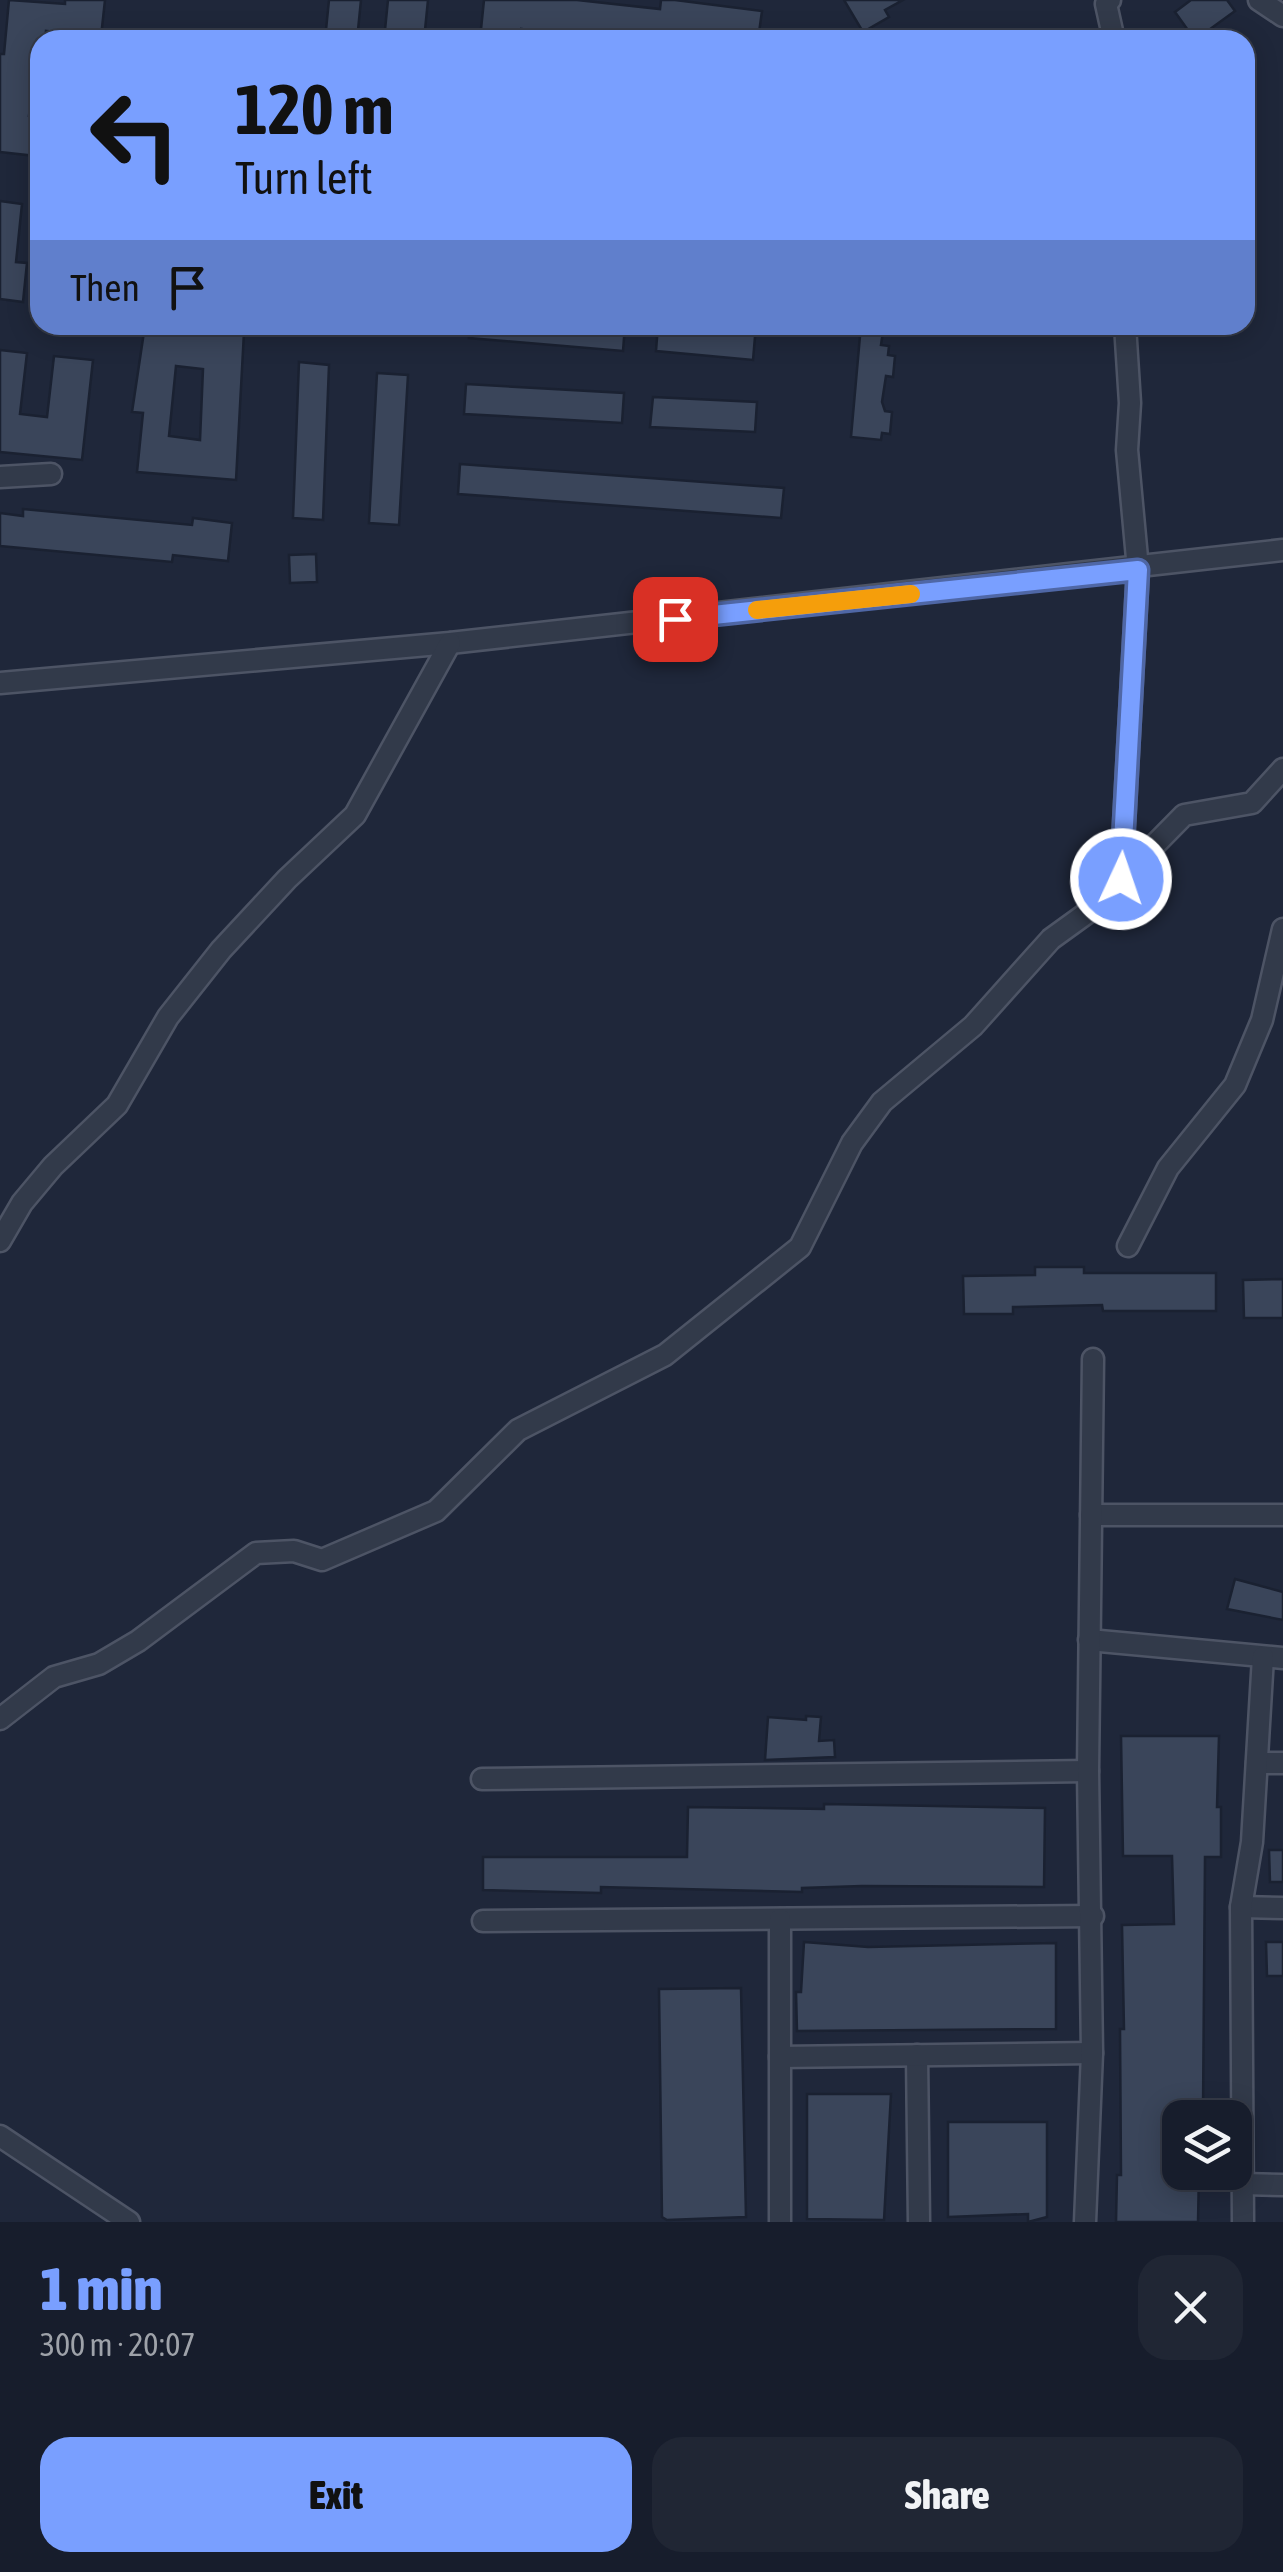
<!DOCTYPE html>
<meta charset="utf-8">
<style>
body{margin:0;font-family:"Asap Condensed",sans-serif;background:#202634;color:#f1f3f6;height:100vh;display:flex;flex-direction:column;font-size:38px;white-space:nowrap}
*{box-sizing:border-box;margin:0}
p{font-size:32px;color:#9ea2a9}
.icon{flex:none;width:55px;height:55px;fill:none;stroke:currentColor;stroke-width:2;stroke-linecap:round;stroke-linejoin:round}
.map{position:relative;height:2222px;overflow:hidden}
.panel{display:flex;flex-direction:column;background:#171d2c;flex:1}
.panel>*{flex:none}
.banner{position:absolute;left:30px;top:30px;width:1225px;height:305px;border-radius:30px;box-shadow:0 5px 25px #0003,0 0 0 2px #363b48;background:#799fff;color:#111;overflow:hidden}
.tools{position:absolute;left:1162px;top:2100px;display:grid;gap:20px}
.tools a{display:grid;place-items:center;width:90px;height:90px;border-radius:20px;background:#171d2c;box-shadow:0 5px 25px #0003,0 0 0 2px #363b48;font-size:50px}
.pin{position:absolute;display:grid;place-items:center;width:85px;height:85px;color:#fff;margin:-42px;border-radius:20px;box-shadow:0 5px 15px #0006}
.me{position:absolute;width:110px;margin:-55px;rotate:3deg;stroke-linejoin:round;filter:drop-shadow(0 0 8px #0008)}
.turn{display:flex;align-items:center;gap:35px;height:210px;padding:0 40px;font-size:45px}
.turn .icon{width:130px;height:130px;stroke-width:2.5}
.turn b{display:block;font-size:70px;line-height:85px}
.then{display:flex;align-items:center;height:95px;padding:0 40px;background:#0003;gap:20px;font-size:38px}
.round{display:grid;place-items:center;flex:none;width:105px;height:105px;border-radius:30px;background:#202634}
.headline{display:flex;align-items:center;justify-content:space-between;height:170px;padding:0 40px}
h1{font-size:60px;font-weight:800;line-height:75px;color:#799fff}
.cta{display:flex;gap:20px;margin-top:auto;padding:20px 40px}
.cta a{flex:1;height:115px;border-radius:30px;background:#799fff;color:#111;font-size:40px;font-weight:800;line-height:115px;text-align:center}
.cta a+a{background:#202634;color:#f1f3f6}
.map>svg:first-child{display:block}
.building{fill:#3a455a;stroke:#1a2131;stroke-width:2.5;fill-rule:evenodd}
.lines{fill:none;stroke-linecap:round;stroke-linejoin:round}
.minor-casing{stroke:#4d5465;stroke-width:25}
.minor{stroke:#323a4a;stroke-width:20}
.route-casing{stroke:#4f67a6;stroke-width:25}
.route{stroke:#799fff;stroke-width:18}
.slow{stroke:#f59e0b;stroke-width:18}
</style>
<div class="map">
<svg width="1283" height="2222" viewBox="0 0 1283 2222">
<rect width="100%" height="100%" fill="#1f273a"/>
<g class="building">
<polygon points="9,0 65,4 65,0 105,0 101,37 46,31 45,40 37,40 29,116 40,118 36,156 0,152 0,54 4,54"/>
<polygon points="329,0 361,0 357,40 325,40"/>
<polygon points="388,0 428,0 424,40 384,40"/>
<polygon points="484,0 577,0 660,9 661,0 675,0 762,11 758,40 638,35 637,40 598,40 521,29 520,34 481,29"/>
<polygon points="844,0 903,0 885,10 889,17 863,32"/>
<polygon points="1191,0 1227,0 1235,11 1195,40 1175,12"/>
<polygon points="0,201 22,204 16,262 27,263 23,302 0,299"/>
<path d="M145,325L244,332L236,480L137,472L143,413L132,412ZM176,366L203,369L200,440L169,436Z"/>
<polygon points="470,325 625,325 623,351 469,338"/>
<polygon points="658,325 756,325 753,360 656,351"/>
<polygon points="861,325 884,325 881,345 889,346 888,355 895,356 893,377 886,376 882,402 885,411 892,412 890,434 882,433 881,440 851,437"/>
<polygon points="0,350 27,353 20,414 47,417 54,356 93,360 82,460 0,452"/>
<polygon points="299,362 329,365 323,520 293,518"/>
<polygon points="377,373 408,375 399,525 369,523"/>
<polygon points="466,384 624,393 622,423 464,414"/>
<polygon points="653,397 757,402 755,432 650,427"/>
<polygon points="460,464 784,488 781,518 458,494"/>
<polygon points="23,509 192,525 193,518 232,523 228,561 173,555 172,562 0,546 0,513 23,516"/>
<polygon points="316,554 317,582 290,583 289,555"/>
<polygon points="1035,1267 1084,1267 1084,1273 1216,1273 1216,1311 1103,1311 1102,1305 1013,1307 1013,1314 964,1314 963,1276 1035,1275"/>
<polygon points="1283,1279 1283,1318 1244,1318 1243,1280"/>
<polygon points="1235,1579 1283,1592 1283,1620 1227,1609"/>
<polygon points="806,1716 821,1717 819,1741 834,1740 835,1757 765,1760 768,1717 806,1720"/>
<polygon points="1121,1736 1219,1736 1217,1807 1221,1807 1221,1857 1205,1857 1203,2111 1180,2111 1180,2172 1199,2172 1198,2222 1116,2222 1117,2175 1121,2175 1120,2029 1124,2029 1122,1925 1174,1924 1172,1856 1123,1856"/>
<polygon points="824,1804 1045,1808 1044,1887 862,1886 802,1888 802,1892 601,1887 601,1893 483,1890 483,1857 687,1857 688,1807 824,1809"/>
<polygon points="1269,1850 1283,1850 1283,1882 1270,1882"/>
<polygon points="804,1942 868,1947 1056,1943 1056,2029 797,2031 796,1992 801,1992"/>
<polygon points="1266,1942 1283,1942 1283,1976 1267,1976"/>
<polygon points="741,1988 746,2217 667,2220 662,2217 659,1989"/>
<polygon points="807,2094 891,2094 884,2220 807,2219"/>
<polygon points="948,2122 1047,2122 1047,2217 1028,2222 1028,2214 948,2217"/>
</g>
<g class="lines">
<defs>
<g id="minor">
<polyline points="1110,0 1106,4 1114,40"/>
<polyline points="1259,0 1283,16"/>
<polyline points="0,477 51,474"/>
<polyline points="0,683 450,643 1283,550"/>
<polyline points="1121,879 1138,569 1127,450 1130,403 1125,325"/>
<polyline points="0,1241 22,1203 53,1166 117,1105 168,1017 221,950 287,879 355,815 450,643"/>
<polyline points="1128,1246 1168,1168 1235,1085 1262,1020 1283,929"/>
<polyline points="1091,1515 1283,1515"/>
<polyline points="1089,1640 1283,1658"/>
<polyline points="0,1719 54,1677 99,1664 138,1641 256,1553 294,1551 322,1560 436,1511 518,1430 665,1355 800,1247 852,1143 882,1102 973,1026 1051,939 1116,892 1121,879 1184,815 1252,803 1283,769"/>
<polyline points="1257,1763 1283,1763"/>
<polyline points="482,1779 1088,1771"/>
<polyline points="1241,1907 1283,1908"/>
<polyline points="483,1921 1093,1916"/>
<polyline points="917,2055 919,2222"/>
<polyline points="780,2057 1092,2053"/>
<polyline points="0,2136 129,2222"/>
<polyline points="1243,2184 1283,2185"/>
<polyline points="780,2222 780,1919"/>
<polyline points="1085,2222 1092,2053 1088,1771 1093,1359"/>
<polyline points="1243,2222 1241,1907 1252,1842 1263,1657"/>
</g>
</defs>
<use href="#minor" class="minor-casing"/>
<use href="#minor" class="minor"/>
</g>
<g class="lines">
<defs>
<polyline id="route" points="675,619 1138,570 1121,879"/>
</defs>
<use href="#route" class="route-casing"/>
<use href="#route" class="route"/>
<polyline class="slow" points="757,610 911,594"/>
</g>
</svg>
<div class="tools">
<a><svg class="icon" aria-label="layers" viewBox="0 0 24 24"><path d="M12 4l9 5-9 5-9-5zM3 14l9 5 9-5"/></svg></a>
</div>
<div class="pin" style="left:675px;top:619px;background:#d93025"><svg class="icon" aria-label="arrive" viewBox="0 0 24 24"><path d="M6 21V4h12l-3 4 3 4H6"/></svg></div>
<svg class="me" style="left:1121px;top:879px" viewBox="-20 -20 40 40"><circle r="17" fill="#799fff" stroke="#fff" stroke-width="3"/><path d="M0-11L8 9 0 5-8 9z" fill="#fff"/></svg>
<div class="banner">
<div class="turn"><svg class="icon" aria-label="left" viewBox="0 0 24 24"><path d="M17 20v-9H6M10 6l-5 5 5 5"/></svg><div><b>120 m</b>Turn left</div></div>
<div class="then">Then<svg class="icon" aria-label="arrive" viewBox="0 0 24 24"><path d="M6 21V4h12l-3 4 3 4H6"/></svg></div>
</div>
</div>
<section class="panel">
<div class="headline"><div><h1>1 min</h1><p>300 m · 20:07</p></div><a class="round"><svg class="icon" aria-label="close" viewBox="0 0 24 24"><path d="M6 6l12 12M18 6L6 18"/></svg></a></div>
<div class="cta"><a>Exit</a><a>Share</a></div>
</section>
